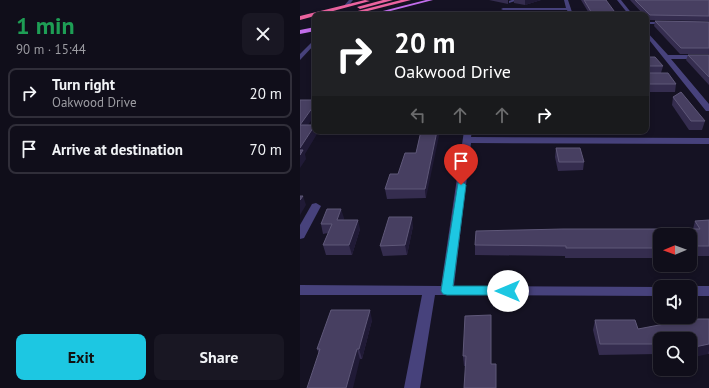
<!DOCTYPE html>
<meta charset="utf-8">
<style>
body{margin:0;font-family:"PT Sans",sans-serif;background:#191723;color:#f1f3f6;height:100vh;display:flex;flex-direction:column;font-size:15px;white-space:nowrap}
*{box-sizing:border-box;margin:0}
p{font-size:13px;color:#9c9ca2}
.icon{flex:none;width:22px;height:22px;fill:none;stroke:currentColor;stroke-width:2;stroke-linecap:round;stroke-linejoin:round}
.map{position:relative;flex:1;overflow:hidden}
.details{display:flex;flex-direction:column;background:#100e1a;width:300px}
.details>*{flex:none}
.top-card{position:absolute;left:12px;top:12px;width:337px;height:122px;border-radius:8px;box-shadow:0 2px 6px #0003,0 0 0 1px #302e39;background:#202124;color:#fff;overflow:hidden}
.needle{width:26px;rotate:269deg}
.tools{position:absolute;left:353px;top:228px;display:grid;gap:8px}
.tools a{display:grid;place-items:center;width:44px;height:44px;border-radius:8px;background:#100e1a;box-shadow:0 2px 6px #0003,0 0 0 1px #302e39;font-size:20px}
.pin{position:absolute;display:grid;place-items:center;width:34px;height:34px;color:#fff;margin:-41px -17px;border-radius:50% 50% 50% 0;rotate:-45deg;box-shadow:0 0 4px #0007}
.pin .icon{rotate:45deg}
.me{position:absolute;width:44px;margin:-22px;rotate:270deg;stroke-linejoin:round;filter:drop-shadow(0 0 3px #0008)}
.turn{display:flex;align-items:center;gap:14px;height:84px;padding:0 16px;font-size:18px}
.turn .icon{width:52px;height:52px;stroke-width:2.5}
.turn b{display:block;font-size:28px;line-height:34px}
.lanes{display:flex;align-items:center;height:38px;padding:0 16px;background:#0003;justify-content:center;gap:20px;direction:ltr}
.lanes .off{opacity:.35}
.round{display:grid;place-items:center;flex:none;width:42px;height:42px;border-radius:8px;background:#191723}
.overview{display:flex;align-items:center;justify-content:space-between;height:68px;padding:0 16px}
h1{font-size:24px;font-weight:700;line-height:30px;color:#1e9e55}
.action{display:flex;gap:8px;margin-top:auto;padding:8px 16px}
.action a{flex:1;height:46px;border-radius:8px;background:#1dc7e2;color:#111;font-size:16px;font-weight:700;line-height:46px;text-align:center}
.action a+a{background:#191723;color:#f1f3f6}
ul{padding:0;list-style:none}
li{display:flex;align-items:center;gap:12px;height:50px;margin:0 8px 6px;padding:0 8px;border:2px solid #302e39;border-radius:8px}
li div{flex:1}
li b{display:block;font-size:15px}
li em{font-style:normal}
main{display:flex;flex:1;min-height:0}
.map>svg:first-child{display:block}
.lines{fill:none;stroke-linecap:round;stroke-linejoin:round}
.minor{fill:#47427c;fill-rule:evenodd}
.major{fill:#c26dec;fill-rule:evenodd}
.highway{fill:#eb639f;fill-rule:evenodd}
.wall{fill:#352d4f}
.shaded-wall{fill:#201a36}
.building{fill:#473f61;stroke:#5f5879}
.route{fill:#1dc7e2;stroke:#138193}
</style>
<main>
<section class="details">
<div class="overview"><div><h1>1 min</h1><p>90 m · 15:44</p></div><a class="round"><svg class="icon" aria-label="close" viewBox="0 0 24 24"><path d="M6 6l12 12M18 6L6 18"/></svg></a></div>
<ul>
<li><svg class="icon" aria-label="right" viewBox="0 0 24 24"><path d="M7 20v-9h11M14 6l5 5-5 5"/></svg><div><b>Turn right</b><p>Oakwood Drive</p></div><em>20 m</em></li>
<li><svg class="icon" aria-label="arrive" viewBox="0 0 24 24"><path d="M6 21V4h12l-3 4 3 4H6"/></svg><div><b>Arrive at destination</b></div><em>70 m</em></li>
</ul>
<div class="action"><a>Exit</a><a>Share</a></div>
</section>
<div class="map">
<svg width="409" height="388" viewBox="0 0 409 388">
<rect width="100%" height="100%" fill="#151223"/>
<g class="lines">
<g class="minor">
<polygon points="49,0 53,0 47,7 43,7"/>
<polygon points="212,0 218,0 209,3 209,1"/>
<polygon points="264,0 268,0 273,15 269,15 267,10 203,10 201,9 203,8 266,8"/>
<polygon points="317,0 321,0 333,15 329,15"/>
<polygon points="346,22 368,22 370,23 368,24 346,24"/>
<polygon points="346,31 368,55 409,55 409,59 371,59 409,104 409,111 406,111 346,36"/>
<polygon points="15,39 15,44 0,60 0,54"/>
<polygon points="164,131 172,131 171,137 409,138 409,144 171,143 154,286 363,287 360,287 360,296 135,295 120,388 104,388 122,295 0,295 0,285 141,286"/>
<polygon points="16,203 21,206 4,238 0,239 0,225 12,204"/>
<polygon points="390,286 409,286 409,296 390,296 390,287 387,287"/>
</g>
<g class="major">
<polygon points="126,0 133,0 75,15 67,15"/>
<polygon points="15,27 15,31 0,34 0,30"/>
</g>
<g class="highway">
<polygon points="65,0 70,1 0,20 0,16"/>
<polygon points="83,0 93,0 60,9 57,7"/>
<polygon points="101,0 111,0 52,15 42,15"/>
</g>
</g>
<g class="wall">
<polygon points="189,0 208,0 208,4"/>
<polygon points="214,0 241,0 225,5 214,3"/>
<polygon points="281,0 316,0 307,0 307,2 317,15 290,15"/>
<polygon points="327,0 409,0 409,21 349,20 346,17 346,15 344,15 330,0"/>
<polygon points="355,21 409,22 409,54 380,54 354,26"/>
<polygon points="388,55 409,55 409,85 386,60"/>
<polygon points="346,57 363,66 361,73 376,84 375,92 346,92"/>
<polygon points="373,97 405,121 402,130 389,130 372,105"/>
<polygon points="121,131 126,198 87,199 85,189 116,153"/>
<polygon points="256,148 284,162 283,170 258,171 255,157"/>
<polygon points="44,218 43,220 60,229 52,255 26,255 23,245 28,233 23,234 21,224"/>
<polygon points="409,220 409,256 390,256 390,235 360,235 360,261 358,258 265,258 265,256 175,255 175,245 393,229 395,221"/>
<polygon points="113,226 107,255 83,256 80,246"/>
<polygon points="191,315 191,364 164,366 163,356"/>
<polygon points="409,319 409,354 360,339 360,358 358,354 299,355 293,330 295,320 338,329"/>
<polygon points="72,320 62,359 19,354 17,349"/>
</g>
<g class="shaded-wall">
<polygon points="225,0 241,0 225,5"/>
<polygon points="15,104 15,115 2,134 0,125"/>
<polygon points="15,125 15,131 16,131 17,134 5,154 6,159 0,168 0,148"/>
<polygon points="137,131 140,131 126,198 125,189"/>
<polygon points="3,196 6,205 0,215 0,200"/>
<polygon points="41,209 44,218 39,230 37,220"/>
<polygon points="112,217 113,226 107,255 105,245"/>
<polygon points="58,220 60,229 52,255 49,245"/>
<polygon points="70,310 72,320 62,359 59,349"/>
<polygon points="409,344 409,350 408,354 390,358 390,348"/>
<polygon points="57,349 60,359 53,388 46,388"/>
</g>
<g class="building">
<polygon points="284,0 306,0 317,15 293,15"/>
<polygon points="335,0 409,0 409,16 350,15"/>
<polygon points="355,21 409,22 409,48 381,48"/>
<polygon points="388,55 409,55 409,77"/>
<polygon points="346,57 355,57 363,66 347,66 346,68"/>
<polygon points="346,70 346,73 368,73 376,84 346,84"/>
<polygon points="381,92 405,121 391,121 373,97"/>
<polygon points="0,100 15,100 15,104 0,125"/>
<polygon points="0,125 15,125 0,148"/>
<polygon points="121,131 137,131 125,189 85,189 90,174 98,174 105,153 116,153"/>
<polygon points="256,148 280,148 284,162 259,162"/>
<polygon points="0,150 3,150 0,155"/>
<polygon points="0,196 3,196 0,200"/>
<polygon points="27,209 41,209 37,220 58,220 49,245 23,245 32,224 21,224"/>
<polygon points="89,217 112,217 105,245 80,246"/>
<polygon points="409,220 409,246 390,246 390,235 360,235 360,248 266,248 266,246 175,245 176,231 263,229 400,229 395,221"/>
<polygon points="31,310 70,310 59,349 57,349 46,388 7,388 20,349 17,349"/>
<polygon points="191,315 191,364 196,364 196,388 164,388 166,356 163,356 165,316"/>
<polygon points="391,319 409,319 409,344 390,348 390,339 360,339 360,344 300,344 295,320 335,320 338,329"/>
</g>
<polygon class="route" points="158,183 164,183 166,185 153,286 208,286 212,288 214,291 212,294 208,295 147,295 143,294 141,291"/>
</svg>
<div class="tools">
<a><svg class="needle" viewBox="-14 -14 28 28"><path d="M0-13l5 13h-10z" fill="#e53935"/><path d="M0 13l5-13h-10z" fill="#9c9ca2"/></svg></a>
<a><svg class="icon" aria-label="sound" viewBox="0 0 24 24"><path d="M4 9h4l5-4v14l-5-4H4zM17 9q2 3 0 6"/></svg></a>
<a><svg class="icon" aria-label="search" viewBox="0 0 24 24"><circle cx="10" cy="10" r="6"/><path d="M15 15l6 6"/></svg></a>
</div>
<div class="pin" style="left:161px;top:185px;background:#d93025"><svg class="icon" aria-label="arrive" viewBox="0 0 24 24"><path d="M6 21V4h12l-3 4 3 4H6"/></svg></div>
<svg class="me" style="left:208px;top:291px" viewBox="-20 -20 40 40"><circle r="19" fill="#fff"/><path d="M0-13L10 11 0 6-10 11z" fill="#1dc7e2"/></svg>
<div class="top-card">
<div class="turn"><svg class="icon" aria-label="right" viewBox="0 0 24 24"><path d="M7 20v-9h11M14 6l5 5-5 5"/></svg><div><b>20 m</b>Oakwood Drive</div></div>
<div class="lanes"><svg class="icon off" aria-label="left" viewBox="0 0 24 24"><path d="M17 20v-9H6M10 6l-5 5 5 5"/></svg><svg class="icon off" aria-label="ahead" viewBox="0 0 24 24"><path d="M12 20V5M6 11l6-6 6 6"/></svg><svg class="icon off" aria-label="ahead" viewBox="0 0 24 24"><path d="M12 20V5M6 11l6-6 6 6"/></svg><svg class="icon" aria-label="right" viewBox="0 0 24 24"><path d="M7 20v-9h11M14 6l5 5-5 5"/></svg></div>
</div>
</div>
</main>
